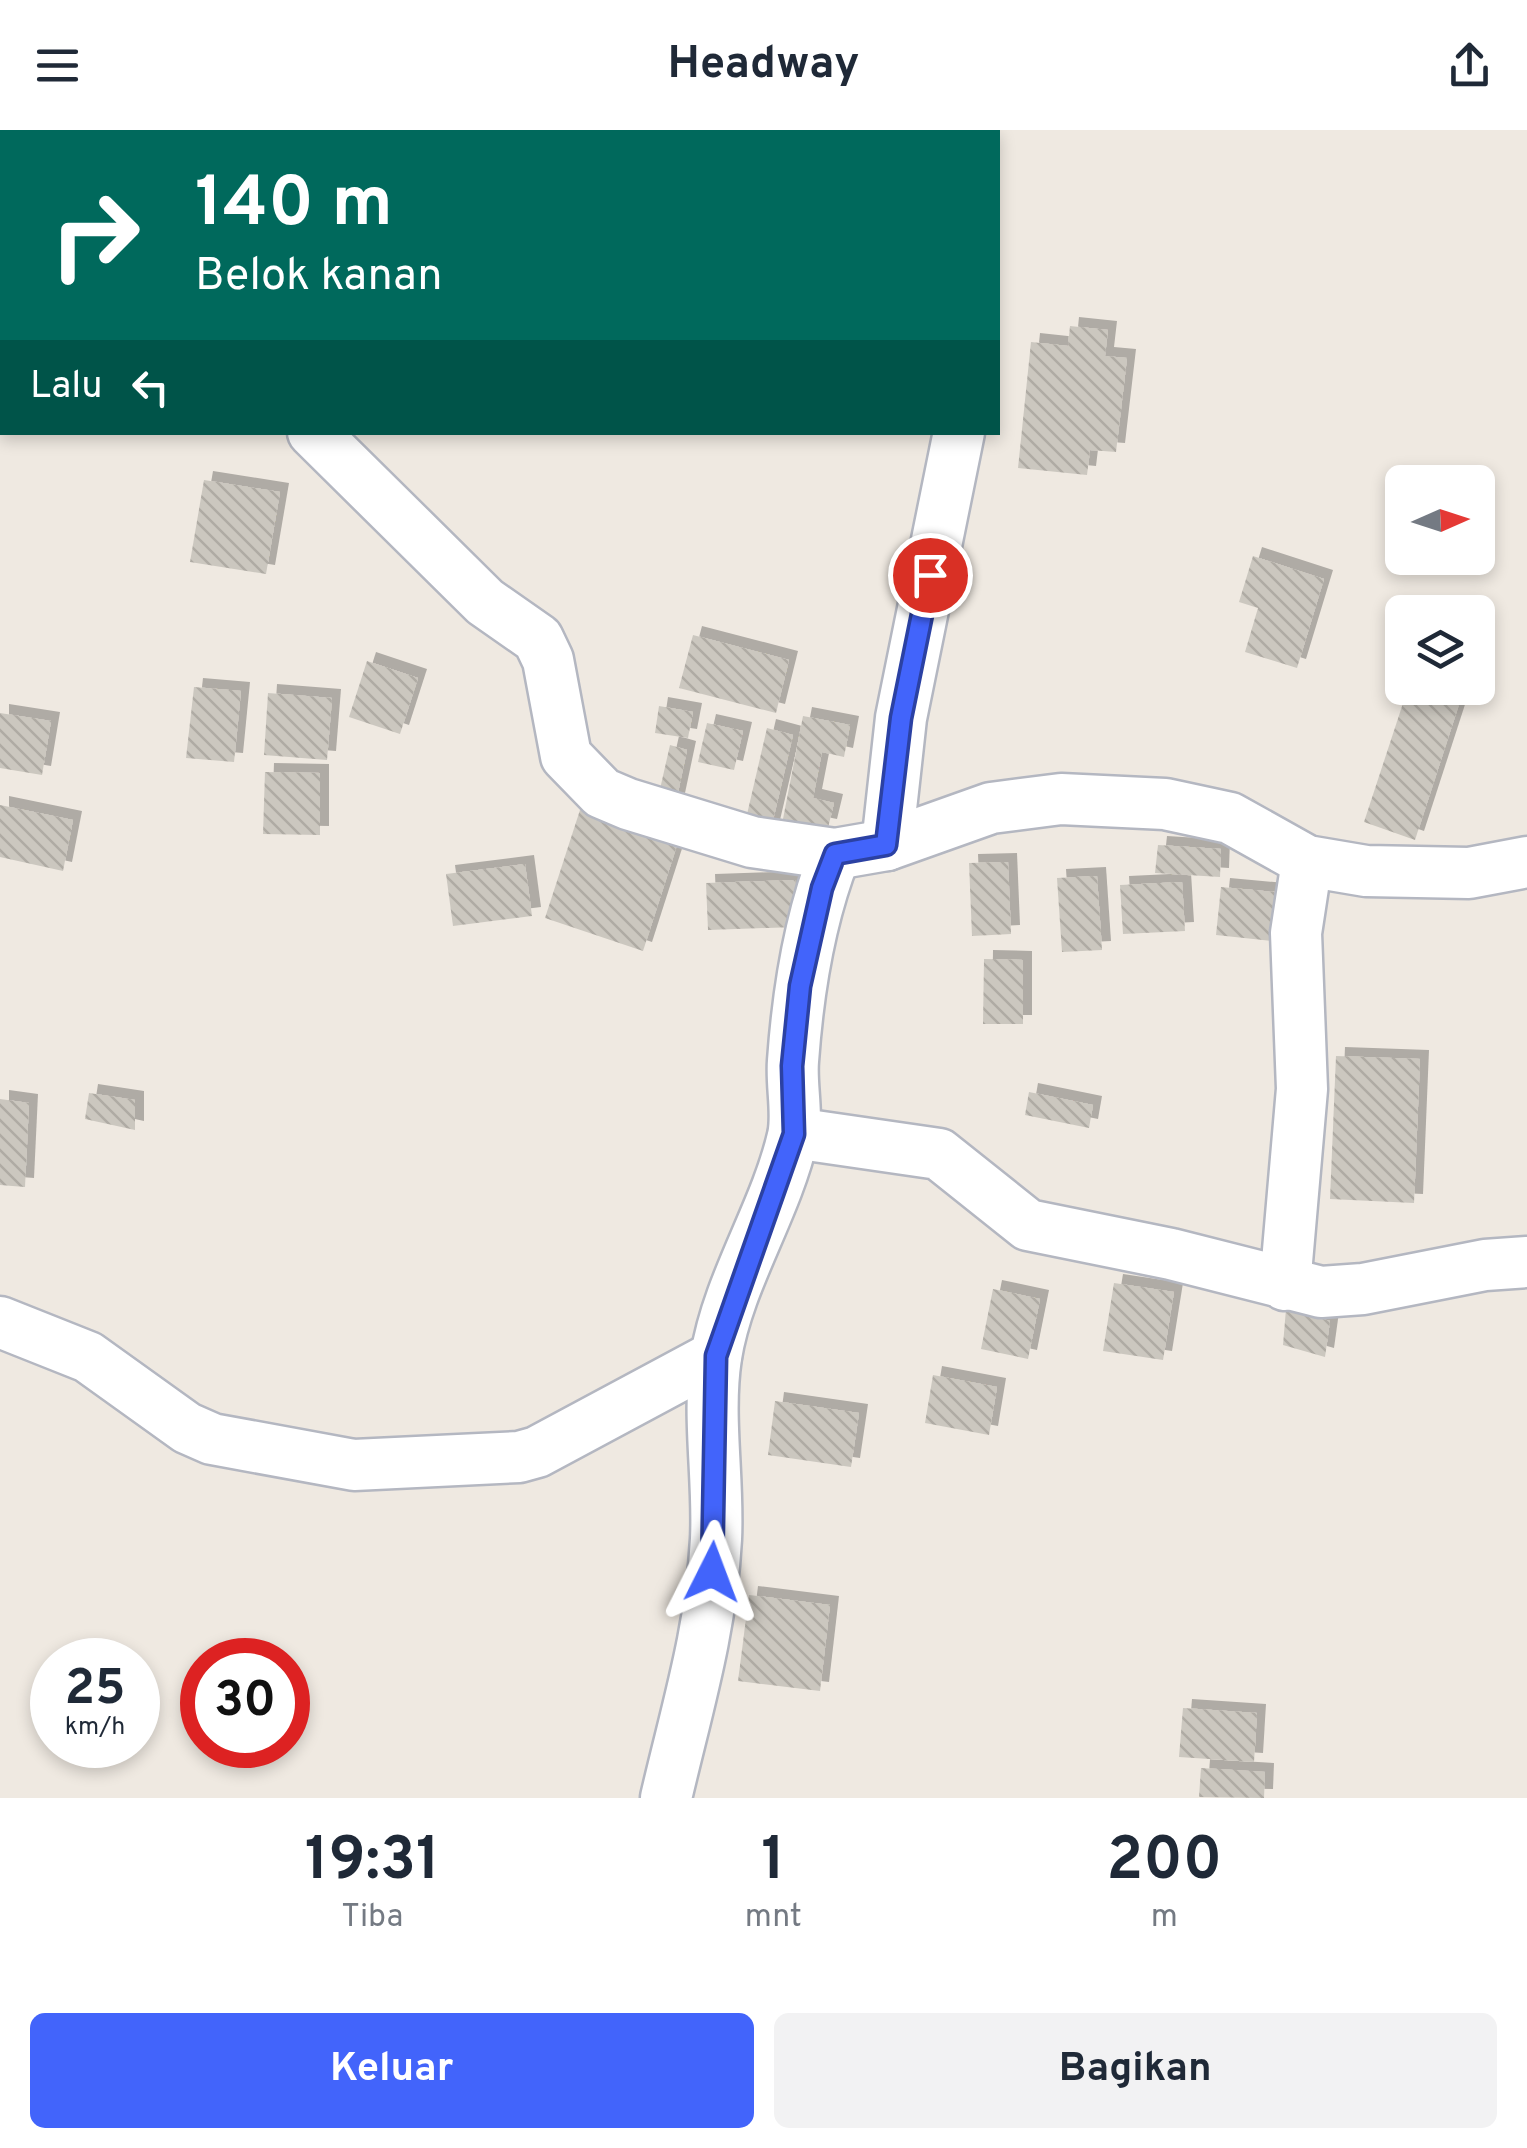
<!DOCTYPE html>
<html lang="id">
<style>
body{margin:0;font-family:Overpass,sans-serif;background:#f2f2f3;color:#1f2937;height:100vh;display:flex;flex-direction:column;font-size:38px;white-space:nowrap}
*{box-sizing:border-box;margin:0}
p{font-size:32px;color:#747a83}
.icon{flex:none;width:55px;height:55px;fill:none;stroke:currentColor;stroke-width:2;stroke-linecap:round;stroke-linejoin:round}
.map{position:relative;height:1668px;overflow:hidden}
.drawer{display:flex;flex-direction:column;background:#fff;flex:1}
.drawer>*{flex:none}
.hud{position:absolute;left:0px;top:0px;width:1000px;height:305px;box-shadow:0 5px 15px #0003;background:#00695c;color:#fff;overflow:hidden}
.needle{width:65px;rotate:87deg}
.buttons{position:absolute;left:1385px;top:335px;display:grid;gap:20px}
.buttons a{display:grid;place-items:center;width:110px;height:110px;border-radius:15px;background:#fff;box-shadow:0 5px 15px #0003;font-size:50px}
.speed{position:absolute;left:30px;top:1508px;display:flex;gap:20px;font-size:50px;font-weight:700;text-align:center}
.speed>*{display:grid;place-content:center;width:130px;height:130px;border-radius:50%;background:#fff;box-shadow:0 5px 15px #0003;line-height:1}
.speed small{font-size:25px;font-weight:400}
.speed .limit{border:15px solid #d22;background:#fff;color:#111}
.pin{position:absolute;display:grid;place-items:center;width:85px;height:85px;color:#fff;margin:-42px;border:5px solid #fff;border-radius:50%;box-shadow:0 2px 10px #0007}
.me{position:absolute;width:110px;margin:-55px;rotate:3deg;stroke-linejoin:round;filter:drop-shadow(0 0 8px #0008)}
.turn{display:flex;align-items:center;gap:35px;height:210px;padding:0 30px;font-size:45px}
.turn .icon{width:130px;height:130px;stroke-width:2.5}
.turn b{display:block;font-size:70px;line-height:85px}
.then{display:flex;align-items:center;height:95px;padding:0 30px;background:#0003;gap:20px;font-size:38px}
.eta{display:flex;justify-content:space-evenly;align-items:center;height:170px;text-align:center}
.eta b{font-size:60px;font-weight:700;line-height:70px}
.action{display:flex;gap:20px;margin-top:auto;padding:20px 30px}
.action a{flex:1;height:115px;border-radius:15px;background:#4264fb;color:#fff;font-size:40px;font-weight:700;line-height:115px;text-align:center}
.action a+a{background:#f2f2f3;color:#1f2937}
header{display:flex;justify-content:space-between;align-items:center;height:130px;padding:0 30px;background:#fff;font-size:45px;font-weight:700}
.map>svg:first-child{display:block}
.building{fill:url(#building-back-hatch);filter:url(#shadow)}
.lines{fill:none;stroke-linecap:round;stroke-linejoin:round}
.minor-casing{stroke:#b4b7c1;stroke-width:55}
.minor{stroke:#fff;stroke-width:50}
.route-casing{stroke:#2b41a3;stroke-width:25}
.route{stroke:#4264fb;stroke-width:18}
</style>
<header><svg class="icon" aria-label="menu" viewBox="0 0 24 24"><path d="M4 6h16M4 12h16M4 18h16"/></svg>Headway<svg class="icon" aria-label="share" viewBox="0 0 24 24"><path d="M12 15V3M7 8l5-5 5 5M5 13v7h14v-7"/></svg></header>
<div class="map">
<svg width="1527" height="1668" viewBox="0 0 1527 1668">
<defs>
<pattern id="building-back-hatch" width="6" height="6" patternUnits="userSpaceOnUse" patternTransform="scale(2.5)"><rect width="6" height="6" fill="#cbc7bf"/><path d="M-1 5l2 2M0 0l6 6M5-1l2 2" fill="none" stroke="#afaba4"/></pattern>
<filter id="shadow"><feDropShadow dx="9" dy="-9" stdDeviation="0" flood-color="#0004"/></filter>
</defs>
<rect width="100%" height="100%" fill="#efe9e1"/>
<g class="building">
<polygon points="1070,196 1108,200 1105,226 1127,228 1116,322 1090,320 1087,345 1018,338 1031,212 1068,216"/>
<polygon points="204,350 280,362 266,444 190,432"/>
<polygon points="1253,426 1324,449 1297,538 1245,522 1258,478 1239,472"/>
<polygon points="693,505 789,530 776,583 679,558"/>
<polygon points="367,531 418,548 400,604 349,587"/>
<polygon points="194,557 241,561 234,632 186,628"/>
<polygon points="1408,558 1439,558 1462,565 1415,710 1364,692"/>
<polygon points="268,563 332,568 327,630 264,625"/>
<polygon points="659,576 693,582 688,608 655,603"/>
<polygon points="0,583 51,591 42,645 0,638"/>
<polygon points="803,586 850,595 844,627 822,622 813,668 834,673 828,698 783,689"/>
<polygon points="707,593 743,601 734,640 698,632"/>
<polygon points="767,598 793,605 771,699 745,693"/>
<polygon points="670,615 687,620 676,672 658,668"/>
<polygon points="265,642 320,643 320,705 263,704"/>
<polygon points="0,675 73,690 63,741 0,727"/>
<polygon points="580,680 678,712 643,821 545,788"/>
<polygon points="1158,715 1221,719 1220,747 1155,743"/>
<polygon points="1008,732 1011,804 972,806 969,733"/>
<polygon points="525,734 532,786 453,796 446,744"/>
<polygon points="1097,746 1102,820 1062,822 1057,748"/>
<polygon points="795,750 797,797 708,800 706,753"/>
<polygon points="1182,752 1185,801 1123,804 1120,755"/>
<polygon points="1221,757 1276,762 1272,811 1216,805"/>
<polygon points="984,829 1023,830 1023,894 983,894"/>
<polygon points="1336,926 1420,929 1414,1073 1330,1069"/>
<polygon points="1029,962 1093,975 1089,998 1025,985"/>
<polygon points="89,963 135,970 135,1000 85,989"/>
<polygon points="0,969 29,973 25,1057 0,1055"/>
<polygon points="1114,1153 1174,1162 1163,1230 1103,1221"/>
<polygon points="993,1159 1040,1169 1028,1229 981,1219"/>
<polygon points="1286,1179 1330,1191 1325,1227 1283,1215"/>
<polygon points="933,1245 997,1257 989,1305 925,1293"/>
<polygon points="775,1271 859,1283 851,1337 768,1325"/>
<polygon points="749,1465 830,1475 820,1561 738,1551"/>
<polygon points="1183,1578 1257,1583 1254,1632 1179,1627"/>
<polygon points="1201,1638 1265,1642 1264,1668 1199,1667"/>
</g>
<g class="lines">
<defs>
<g id="minor">
<polyline points="208,0 208,2"/>
<polyline points="0,234 2,234"/>
<polyline points="313,302 485,472 538,509 548,530 566,626 602,663 628,674 752,712 835,724 887,715 991,678 1061,669 1165,674 1230,688 1307,731 1366,741 1469,743 1527,732"/>
<polyline points="887,715 901,588 959,302"/>
<polyline points="794,1003 939,1024 1028,1095 1171,1124 1321,1162 1363,1159 1485,1135 1527,1132"/>
<polyline points="1285,1155 1302,959 1296,803 1307,731"/>
<polyline points="0,1192 88,1227 187,1298 212,1309 354,1335 519,1327 537,1322 716,1226"/>
<path d="M666,1668C687,1578 711,1502 716,1409C719,1349 707,1287 716,1227C728,1151 776,1081 793,1006C798,983 791,955 793,931C798,860 809,790 835,724"/>
</g>
</defs>
<use href="#minor" class="minor-casing"/>
<use href="#minor" class="minor"/>
</g>
<g class="lines">
<defs>
<polyline id="route" points="712,1442 716,1226 794,1004 792,936 800,856 822,758 835,724 886,715 901,588 930,445"/>
</defs>
<use href="#route" class="route-casing"/>
<use href="#route" class="route"/>
</g>
</svg>
<div class="buttons">
<a><svg class="needle" viewBox="-14 -14 28 28"><path d="M0-13l5 13h-10z" fill="#e53935"/><path d="M0 13l5-13h-10z" fill="#747a83"/></svg></a>
<a><svg class="icon" aria-label="layers" viewBox="0 0 24 24"><path d="M12 4l9 5-9 5-9-5zM3 14l9 5 9-5"/></svg></a>
</div>
<div class="speed"><div>25<small>km/h</small></div><div class="limit">30</div></div>
<div class="pin" style="left:930px;top:445px;background:#d93025"><svg class="icon" aria-label="arrive" viewBox="0 0 24 24"><path d="M6 21V4h12l-3 4 3 4H6"/></svg></div>
<svg class="me" style="left:712px;top:1442px" viewBox="-20 -20 40 40"><path d="M0-17L14 15 0 8-14 15z" fill="#4264fb" stroke="#fff" stroke-width="4"/></svg>
<div class="hud">
<div class="turn"><svg class="icon" aria-label="right" viewBox="0 0 24 24"><path d="M7 20v-9h11M14 6l5 5-5 5"/></svg><div><b>140 m</b>Belok kanan</div></div>
<div class="then">Lalu<svg class="icon" aria-label="left" viewBox="0 0 24 24"><path d="M17 20v-9H6M10 6l-5 5 5 5"/></svg></div>
</div>
</div>
<section class="drawer">
<div class="eta">
<div><b>19:31</b><p>Tiba</p></div>
<div><b>1</b><p>mnt</p></div>
<div><b>200</b><p>m</p></div>
</div>
<div class="action"><a>Keluar</a><a>Bagikan</a></div>
</section>
